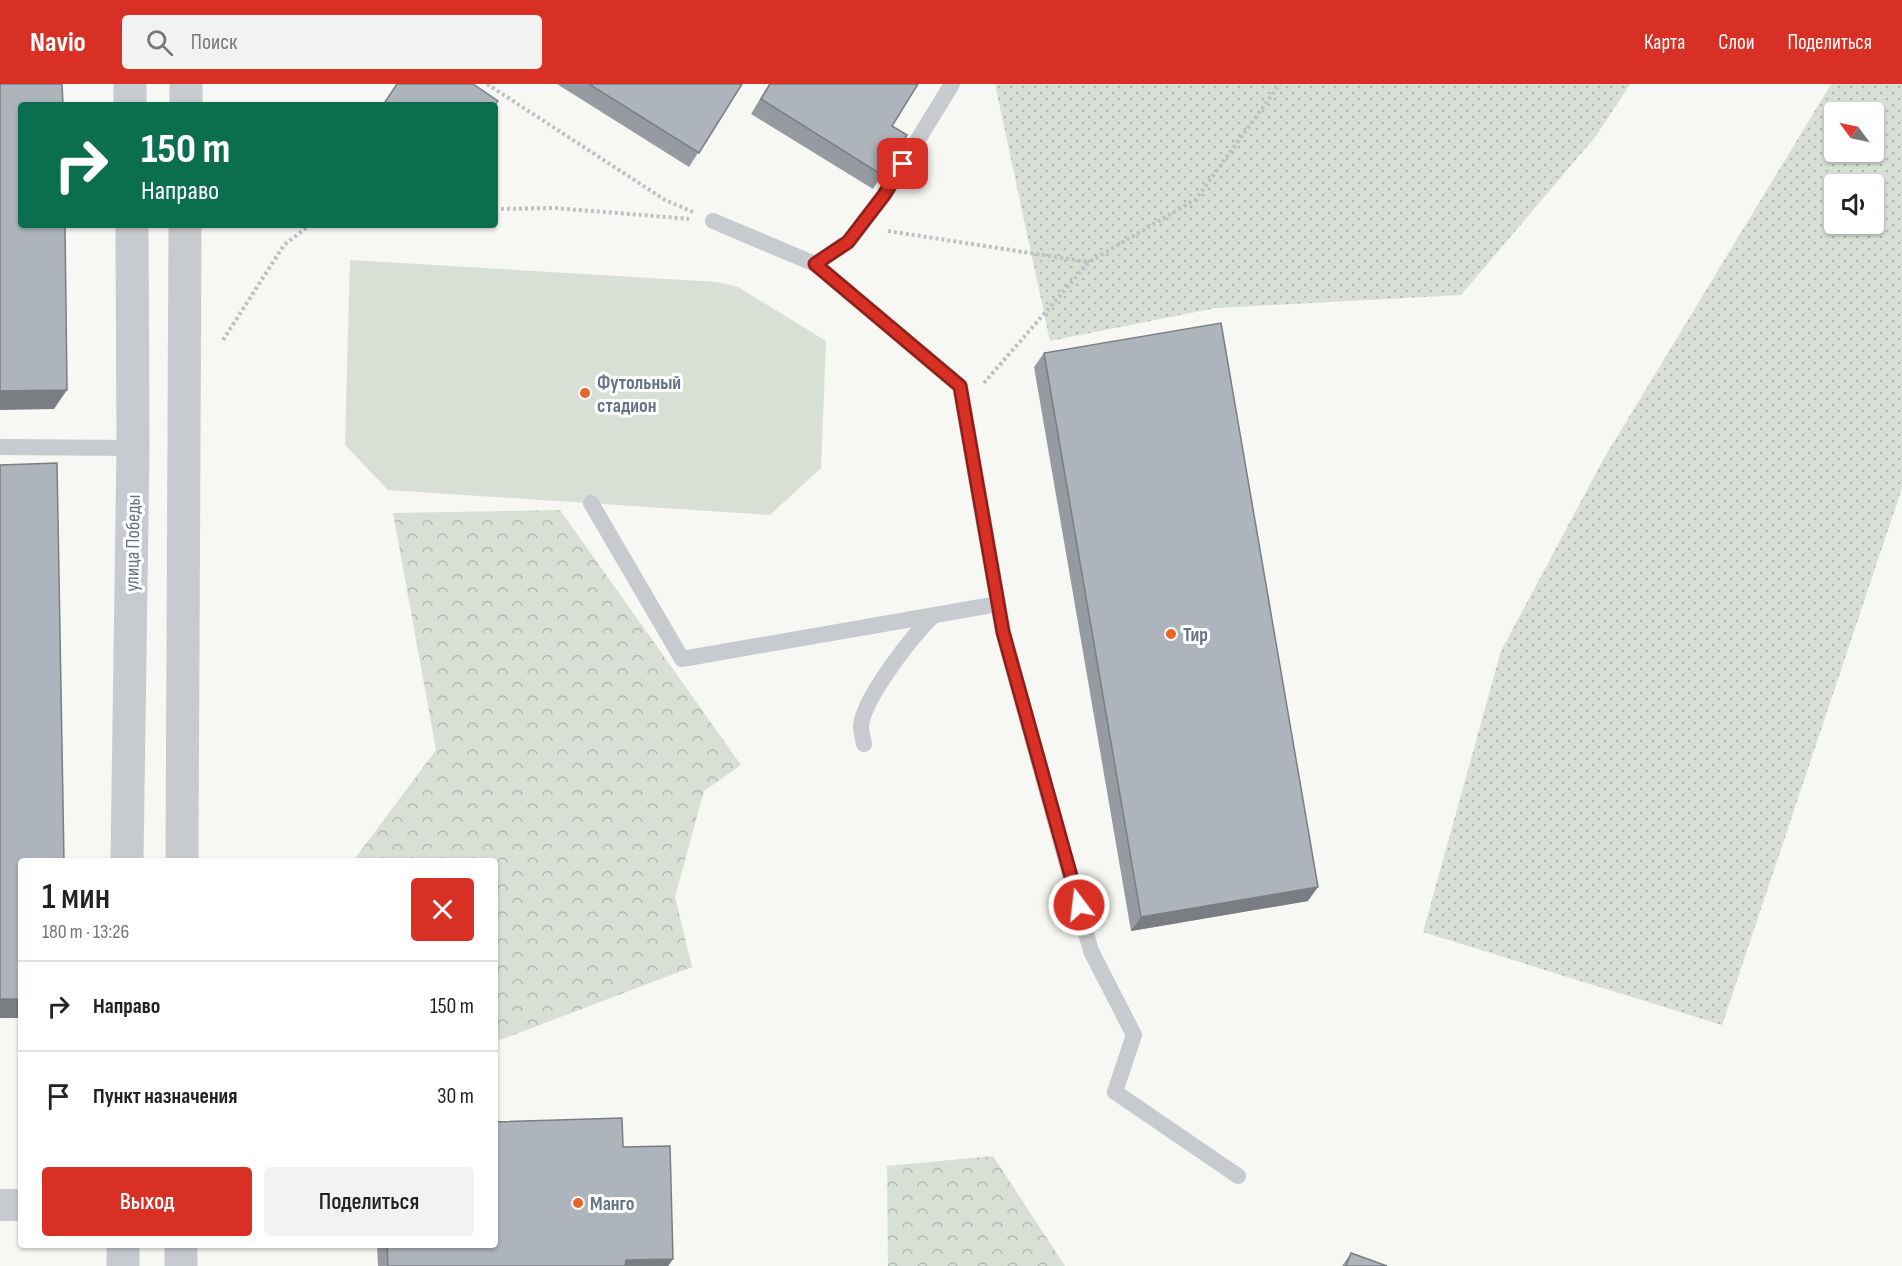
<!DOCTYPE html>
<html lang="ru">
<meta charset="utf-8">
<style>
body{margin:0;font-family:"Sofia Sans Condensed",sans-serif;background:#f2f2f2;color:#222;height:100vh;display:flex;flex-direction:column;font-size:22px;white-space:nowrap}
*{box-sizing:border-box;margin:0}
p{font-size:20px;color:#767676}
.icon{flex:none;width:33px;height:33px;fill:none;stroke:currentColor;stroke-width:2;stroke-linecap:round;stroke-linejoin:round}
.map{position:relative;flex:1;overflow:hidden}
.sheet{position:absolute;left:18px;top:774px;width:480px;height:390px;display:flex;flex-direction:column;background:#fff;border-radius:6px;box-shadow:0 2px 4px #0004}
.sheet>*{flex:none}
.guide{position:absolute;left:18px;top:18px;width:480px;height:126px;border-radius:6px;box-shadow:0 2px 4px #0004;background:#0b6e4f;color:#fff;overflow:hidden}
.needle{width:39px;rotate:303deg}
.controls{position:absolute;left:1824px;top:18px;display:grid;gap:12px}
.controls a{display:grid;place-items:center;width:60px;height:60px;border-radius:6px;background:#fff;box-shadow:0 2px 4px #0004;font-size:30px}
.pin{position:absolute;display:grid;place-items:center;width:51px;height:51px;color:#fff;margin:-26px;border-radius:12px;box-shadow:0 3px 9px #0006}
.me{position:absolute;width:66px;margin:-33px;rotate:345deg;stroke-linejoin:round;filter:drop-shadow(0 0 4px #0008)}
.turn{display:flex;align-items:center;gap:21px;height:126px;padding:0 24px;font-size:27px}
.turn .icon{width:78px;height:78px;stroke-width:2.5}
.turn b{display:block;font-size:42px;line-height:51px}
.round{display:grid;place-items:center;flex:none;width:63px;height:63px;border-radius:6px;background:#f2f2f2}
.head{display:flex;align-items:center;justify-content:space-between;height:102px;padding:0 24px}
h1{font-size:36px;font-weight:600;line-height:45px}
.cta{display:flex;gap:12px;margin-top:auto;padding:12px 24px}
.cta a{flex:1;height:69px;border-radius:6px;background:#d93025;color:#fff;font-size:24px;font-weight:600;line-height:69px;text-align:center}
.cta a+a{background:#f2f2f2;color:#222}
ul{padding:0;list-style:none}
li{display:flex;align-items:center;gap:18px;height:90px;padding:0 24px;border-top:2px solid #e0e0e0}
li div{flex:1}
li b{display:block;font-size:22px}
li em{font-style:normal}
header{display:flex;align-items:center;gap:36px;box-sizing:border-box;height:84px;padding:0 30px;background:#d93025;color:#fff}
header strong{font-size:28px}
nav{display:flex;gap:33px;margin-inline-start:auto;font-size:21px}
.search{width:420px;height:54px;background:#f2f2f2;display:flex;align-items:center;gap:15px;box-sizing:border-box;padding:0 21px;border-radius:6px;color:#767676;font-size:22px}
.map>svg:first-child{display:block}
.grass{fill:#d8dfd5}
.forest{fill:url(#forest-crowns)}
.park{fill:url(#park-dots);fill-rule:evenodd}
.lines{fill:none;stroke-linecap:round;stroke-linejoin:round}
.path{stroke:#bec1c3;stroke-width:4;stroke-dasharray:3 3;stroke-linecap:butt}
.service{stroke:#c7cace;stroke-width:16}
.minor{stroke:#c7cace;stroke-width:32}
.tertiary{stroke:#c7cace;stroke-width:33}
.wall{fill:#969ba1}
.shaded-wall{fill:#7a7e83}
.building{fill:#aeb4bb;stroke:#7a7e83;stroke-width:1.5}
.route-casing{stroke:#8d1f18;stroke-width:15}
.route{stroke:#d93025;stroke-width:10}
.poi-dot{fill:#e86324;stroke:#fff;stroke-width:2}
.labels{text-anchor:middle;stroke-width:6;stroke-linejoin:round;paint-order:stroke}
.poi-label{font-size:20px;font-weight:bold;fill:#657486;stroke:#fff;text-anchor:start}
.street-label{font-size:20px;fill:#657486;stroke:#fff}
</style>
<header>
<strong>Navio</strong>
<div class="search"><svg class="icon" aria-label="search" viewBox="0 0 24 24"><circle cx="10" cy="10" r="6"/><path d="M15 15l6 6"/></svg>Поиск</div>
<nav><a>Карта</a><a>Слои</a><a>Поделиться</a></nav>
</header>
<div class="map">
<svg width="1902" height="1182" viewBox="0 0 1902 1182">
<defs>
<pattern id="forest-crowns" width="20" height="18" patternUnits="userSpaceOnUse" patternTransform="scale(1.5)"><rect width="20" height="18" fill="#d8dfd5"/><path d="M2 6a3 3 0 1 1 6 0M12 15a3 3 0 1 1 6 0" fill="none" stroke="#b3b9b2"/></pattern>
<pattern id="park-dots" width="8" height="8" patternUnits="userSpaceOnUse" patternTransform="scale(1.5)"><rect width="8" height="8" fill="#d8dfd5"/><path d="M2 2h.1M6 6h.1" fill="none" stroke="#b3b9b2" stroke-width="1.8" stroke-linecap="round"/></pattern>
</defs>
<rect width="100%" height="100%" fill="#f7f7f4"/>
<polygon class="grass" points="350,176 717,198 738,203 826,257 821,384 770,431 388,406 345,361"/>
<g class="forest">
<polygon points="560,426 741,681 704,707 675,813 692,883 495,958 495,777 353,777 436,666 393,429"/>
<polygon points="993,1072 1065,1182 888,1182 887,1082"/>
</g>
<g class="park">
<polygon points="995,0 1630,0 1596,52 1461,211 1216,224 1050,257"/>
<path d="M1831,0H1902V404L1722,941L1423,848L1501,567L1603,376ZM1874,28V68H1834V28ZM1834,100H1874V140H1834Z"/>
</g>
<g class="lines">
<g class="path">
<polyline points="487,0 665,116 693,128"/>
<polyline points="495,125 556,124 689,135"/>
<polyline points="888,147 1088,178"/>
<polyline points="223,256 284,161 310,141"/>
<polyline points="984,299 1089,178 1196,115 1280,0"/>
</g>
<g class="service">
<polyline points="713,137 815,180 960,302 1003,548 1091,867 1134,951 1115,1008 1238,1092"/>
<polyline points="815,180 848,158 884,111 952,0"/>
<polyline points="0,363 133,364"/>
<polyline points="591,419 682,575 998,520"/>
<path d="M864,660C863,655 861,647 861,641C865,612 913,551 934,531"/>
</g>
<polyline class="minor" points="0,1121 21,1121"/>
<g class="tertiary">
<polyline points="130,0 130,21"/>
<polyline points="186,21 186,0"/>
<polyline points="127,777 133,364 132,141"/>
<polyline points="182,777 185,141"/>
<polyline points="181,1161 181,1182"/>
<polyline points="123,1182 123,1161"/>
</g>
</g>
<g class="wall">
<polygon points="557,0 742,0 689,83"/>
<polygon points="769,0 918,0 892,42 882,91 873,105 751,30"/>
<polygon points="1044,269 1308,817 1131,847 1034,283"/>
<polygon points="623,1063 673,1175 668,1182 378,1182 377,1161 495,1161"/>
<polygon points="1351,1169 1387,1182 1342,1182"/>
</g>
<g class="shaded-wall">
<polygon points="67,306 54,325 0,326 0,307"/>
<polygon points="1318,803 1308,817 1131,847 1141,833"/>
<rect x="0" y="915" width="21" height="19"/>
<polygon points="673,1175 668,1182 622,1182 626,1176"/>
</g>
<g class="building">
<polygon points="0,0 62,0 63,21 21,21 21,141 65,141 67,306 0,307"/>
<polygon points="397,0 473,0 498,17 495,21 383,21"/>
<polygon points="589,0 742,0 699,69"/>
<polygon points="770,0 918,0 892,42 907,51 882,91 761,15"/>
<polygon points="1221,239 1318,803 1141,833 1044,269"/>
<polygon points="57,379 64,777 21,777 21,915 0,915 0,381"/>
<polygon points="622,1034 623,1063 670,1062 673,1175 626,1176 625,1182 388,1182 387,1161 495,1161 495,1038"/>
<polygon points="1351,1169 1387,1182 1346,1182"/>
</g>
<g class="lines">
<defs>
<polyline id="route" points="903,80 884,111 848,158 815,180 960,302 1003,548 1079,821"/>
</defs>
<use href="#route" class="route-casing"/>
<use href="#route" class="route"/>
</g>
<g class="poi-dot">
<circle cx="585" cy="309" r="6"/>
<circle cx="1171" cy="550" r="6"/>
<circle cx="578" cy="1119" r="6"/>
</g>
<g class="labels">
<g class="poi-label">
<text x="597" y="305">Футольный<tspan x="597" dy="23">стадион</tspan></text>
<text x="1183" y="557">Тир</text>
<text x="590" y="1126">Манго</text>
</g>
<g class="street-label">
<text transform="translate(132 459) rotate(-89)" y="7">улица Победы</text>
</g>
</g>
</svg>
<div class="controls">
<a><svg class="needle" viewBox="-14 -14 28 28"><path d="M0-13l5 13h-10z" fill="#e53935"/><path d="M0 13l5-13h-10z" fill="#767676"/></svg></a>
<a><svg class="icon" aria-label="sound" viewBox="0 0 24 24"><path d="M4 9h4l5-4v14l-5-4H4zM17 9q2 3 0 6"/></svg></a>
</div>
<div class="pin" style="left:903px;top:80px;background:#d93025"><svg class="icon" aria-label="arrive" viewBox="0 0 24 24"><path d="M6 21V4h12l-3 4 3 4H6"/></svg></div>
<svg class="me" style="left:1079px;top:821px" viewBox="-20 -20 40 40"><circle r="17" fill="#d93025" stroke="#fff" stroke-width="3"/><path d="M0-11L8 9 0 5-8 9z" fill="#fff"/></svg>
<div class="guide">
<div class="turn"><svg class="icon" aria-label="right" viewBox="0 0 24 24"><path d="M7 20v-9h11M14 6l5 5-5 5"/></svg><div><b>150 m</b>Направо</div></div>
</div>
<section class="sheet">
<div class="head"><div><h1>1 мин</h1><p>180 m · 13:26</p></div><a class="round" style="background:#d93025;color:#fff"><svg class="icon" aria-label="close" viewBox="0 0 24 24"><path d="M6 6l12 12M18 6L6 18"/></svg></a></div>
<ul>
<li><svg class="icon" aria-label="right" viewBox="0 0 24 24"><path d="M7 20v-9h11M14 6l5 5-5 5"/></svg><div><b>Направо</b></div><em>150 m</em></li>
<li><svg class="icon" aria-label="arrive" viewBox="0 0 24 24"><path d="M6 21V4h12l-3 4 3 4H6"/></svg><div><b>Пункт назначения</b></div><em>30 m</em></li>
</ul>
<div class="cta"><a>Выход</a><a>Поделиться</a></div>
</section>
</div>
